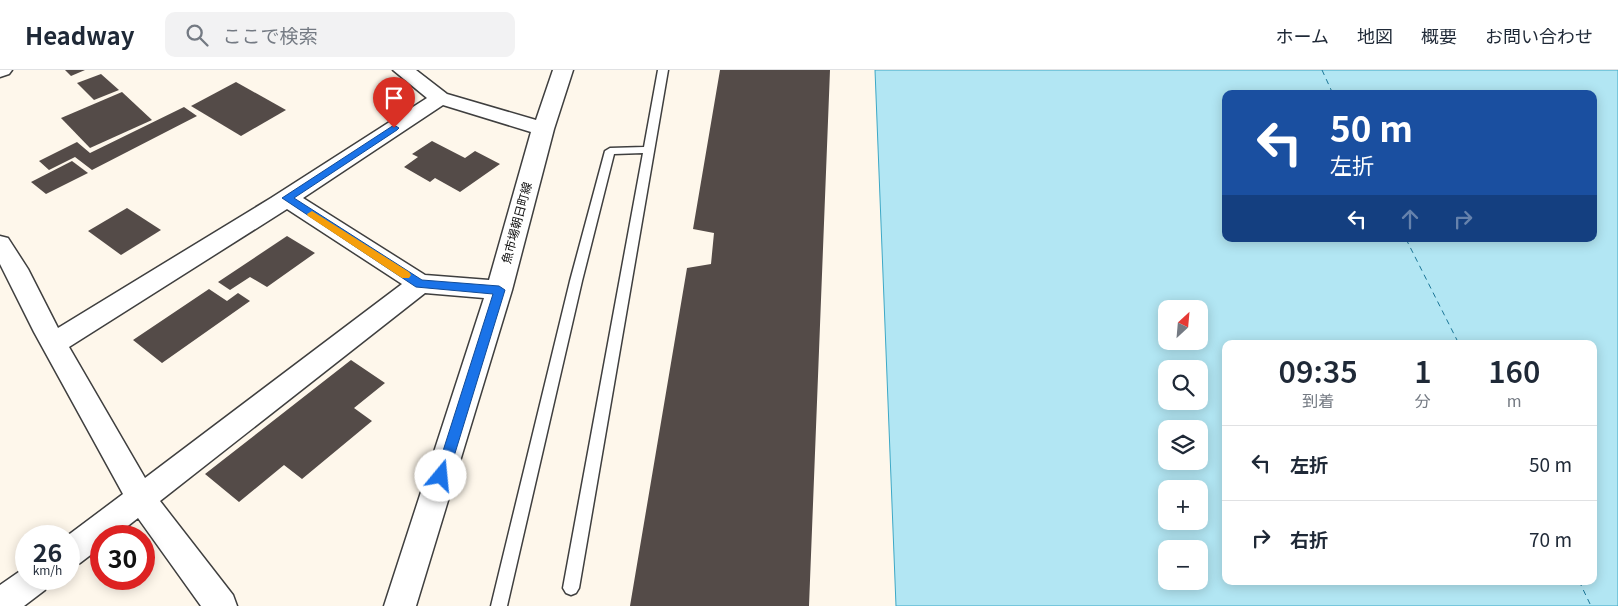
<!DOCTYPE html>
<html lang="ja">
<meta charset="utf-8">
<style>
body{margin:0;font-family:Georgia,"Noto Sans JP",serif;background:#f2f2f3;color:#1f2937;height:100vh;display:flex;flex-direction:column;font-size:19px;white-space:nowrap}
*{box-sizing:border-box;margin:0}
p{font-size:16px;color:#747a83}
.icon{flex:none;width:28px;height:28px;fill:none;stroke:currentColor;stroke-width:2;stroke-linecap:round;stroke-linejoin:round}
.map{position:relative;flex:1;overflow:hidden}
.details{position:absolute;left:1222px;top:270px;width:375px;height:245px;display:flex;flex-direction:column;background:#fff;border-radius:10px;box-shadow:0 2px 12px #0003}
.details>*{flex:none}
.top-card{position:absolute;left:1222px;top:20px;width:375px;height:152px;border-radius:10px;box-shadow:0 2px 12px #0003;background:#1a4fa0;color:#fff;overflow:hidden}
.needle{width:32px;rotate:26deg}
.controls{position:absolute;left:1158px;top:230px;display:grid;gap:10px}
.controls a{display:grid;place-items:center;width:50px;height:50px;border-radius:10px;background:#fff;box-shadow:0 2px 12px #0003;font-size:25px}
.speed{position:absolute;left:15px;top:455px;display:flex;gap:10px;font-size:25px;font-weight:700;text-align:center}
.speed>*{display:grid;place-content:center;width:65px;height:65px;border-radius:50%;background:#fff;box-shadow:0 2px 12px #0003;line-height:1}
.speed small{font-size:12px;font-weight:400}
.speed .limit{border:8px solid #d22;background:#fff;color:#111}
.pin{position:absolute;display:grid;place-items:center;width:42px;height:42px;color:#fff;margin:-51px -21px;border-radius:50% 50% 50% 0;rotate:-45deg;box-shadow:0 0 5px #0007}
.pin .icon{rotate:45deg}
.me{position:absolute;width:55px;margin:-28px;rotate:17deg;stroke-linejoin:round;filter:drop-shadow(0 0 4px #0008)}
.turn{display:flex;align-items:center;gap:18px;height:105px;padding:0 25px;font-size:22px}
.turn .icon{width:65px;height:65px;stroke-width:2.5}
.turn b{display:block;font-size:35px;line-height:42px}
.lanes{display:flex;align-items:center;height:48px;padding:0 25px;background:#0003;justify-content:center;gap:25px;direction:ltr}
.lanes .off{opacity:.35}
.eta{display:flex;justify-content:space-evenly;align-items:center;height:85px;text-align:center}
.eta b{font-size:30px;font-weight:600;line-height:35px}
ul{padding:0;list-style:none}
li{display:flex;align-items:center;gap:15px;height:75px;padding:0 25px;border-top:1px solid #e0e1e3}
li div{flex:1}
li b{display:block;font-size:19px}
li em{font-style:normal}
header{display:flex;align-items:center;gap:30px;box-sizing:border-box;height:70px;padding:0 25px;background:#fff;border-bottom:1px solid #e0e1e3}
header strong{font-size:24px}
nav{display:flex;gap:28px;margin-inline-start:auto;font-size:18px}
.search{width:350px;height:45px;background:#f2f2f3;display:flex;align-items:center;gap:12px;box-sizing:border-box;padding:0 18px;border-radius:10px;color:#747a83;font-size:19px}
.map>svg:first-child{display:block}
.water{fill:#b2e6f3;stroke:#3da8c6;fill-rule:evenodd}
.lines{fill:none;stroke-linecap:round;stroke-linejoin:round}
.ferry{stroke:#1b7697;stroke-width:1;stroke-dasharray:5.5 4.5;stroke-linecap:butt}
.building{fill:#544b48}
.lane-casing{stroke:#3f3f3f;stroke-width:3}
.street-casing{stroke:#3f3f3f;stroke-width:3}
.lane{fill:#fff;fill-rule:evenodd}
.street{fill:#fff;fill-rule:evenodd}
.route{fill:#1a73e8;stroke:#114b97}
.slow{fill:#f59e0b}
.labels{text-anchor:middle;stroke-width:5;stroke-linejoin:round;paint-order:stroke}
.street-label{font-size:12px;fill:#0c0c0c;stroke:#fff}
</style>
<header>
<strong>Headway</strong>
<div class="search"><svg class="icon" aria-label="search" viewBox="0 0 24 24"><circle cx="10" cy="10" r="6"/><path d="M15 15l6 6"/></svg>ここで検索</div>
<nav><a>ホーム</a><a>地図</a><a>概要</a><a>お問い合わせ</a></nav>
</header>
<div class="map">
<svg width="1618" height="536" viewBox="0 0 1618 536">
<rect width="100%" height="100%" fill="#fef7eb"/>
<path class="water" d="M875,0H1618V536H896ZM1226,24H1594V169H1226ZM1166,239H1199V271H1166ZM1226,274H1594V511H1226ZM1166,299H1199V331H1166ZM1166,359H1199V391H1166ZM1166,419H1199V451H1166ZM1166,479H1199V511H1166Z"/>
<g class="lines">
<g class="ferry">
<polyline points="1322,0 1333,24"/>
<polyline points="1406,169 1459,274"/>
<polyline points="1579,511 1591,536"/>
</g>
</g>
<g class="building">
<polygon points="65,0 85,0 71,6"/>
<polygon points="720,0 830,0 809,536 630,536 687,198 711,194 714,163 693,159"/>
<polygon points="101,4 119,20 94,30 77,13"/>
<polygon points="236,12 286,40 241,66 191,36"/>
<polygon points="122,22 152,50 90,78 61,48"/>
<polygon points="184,37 197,46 92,100 75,87 49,100 39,91 77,72 90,83"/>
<polygon points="432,71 465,88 475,81 500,94 460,122 435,108 430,112 404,97 418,87 412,84"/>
<polygon points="72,91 88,103 46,124 31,112"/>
<polygon points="127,138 161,160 121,185 88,161"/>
<polygon points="287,166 315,183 267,217 250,207 230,220 218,212"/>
<polygon points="209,219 227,231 238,223 250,231 162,293 133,270"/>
<polygon points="351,290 385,313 354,338 372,351 302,409 284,395 239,432 205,404"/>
</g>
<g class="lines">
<defs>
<polygon id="lane" points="658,0 668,0 579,518 576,523 571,525 566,523 563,518 643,83 614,84 582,211 507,536 491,536 570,211 605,81 610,78 644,77"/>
<g id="street">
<polygon points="0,0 12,0 9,4 0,7"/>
<path d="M393,0H416L447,24L536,50L553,0H573L554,59L512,220L416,536H384L484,228L425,223L160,431L233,525L237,536H201L138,448L115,466H101V477L80,493L69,497V466H67L123,424L34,262L0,194V166L8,168L28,199L58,258L271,128L427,28ZM443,35L531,62L489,210L425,205L303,128ZM287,139L402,214L145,408L69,277Z"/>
<polygon points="26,497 26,509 50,509 45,520 24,536 0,536 0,515"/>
</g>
</defs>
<use href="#lane" class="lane-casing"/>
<use href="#street" class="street-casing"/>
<use href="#lane" class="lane"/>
<use href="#street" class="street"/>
</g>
<polygon class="route" points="394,55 399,58 397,60 294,128 422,210 499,216 505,220 448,406 446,410 441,412 437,410 435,406 493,224 416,217 282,128"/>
<polygon class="slow" points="312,141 409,202 411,205 409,208 402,208 308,146 307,144"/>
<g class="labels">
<g class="street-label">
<text transform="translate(517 153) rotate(-75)" y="4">魚市場朝日町線</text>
</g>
</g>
</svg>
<div class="controls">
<a><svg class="needle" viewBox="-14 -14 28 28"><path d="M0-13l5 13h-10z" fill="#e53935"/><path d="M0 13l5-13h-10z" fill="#747a83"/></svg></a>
<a><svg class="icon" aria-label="search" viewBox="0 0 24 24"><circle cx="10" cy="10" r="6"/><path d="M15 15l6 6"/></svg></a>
<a><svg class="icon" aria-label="layers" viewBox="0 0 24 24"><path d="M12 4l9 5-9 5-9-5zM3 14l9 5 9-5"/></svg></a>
<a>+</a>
<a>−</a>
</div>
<div class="speed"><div>26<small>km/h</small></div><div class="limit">30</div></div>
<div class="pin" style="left:394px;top:58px;background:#d93025"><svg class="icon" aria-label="arrive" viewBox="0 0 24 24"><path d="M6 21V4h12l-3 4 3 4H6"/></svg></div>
<svg class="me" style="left:441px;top:406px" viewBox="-20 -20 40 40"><circle r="19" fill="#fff"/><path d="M0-13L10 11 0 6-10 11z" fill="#1a73e8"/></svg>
<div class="top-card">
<div class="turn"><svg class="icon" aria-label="left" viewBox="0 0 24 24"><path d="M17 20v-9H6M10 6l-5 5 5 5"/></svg><div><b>50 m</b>左折</div></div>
<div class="lanes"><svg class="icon" aria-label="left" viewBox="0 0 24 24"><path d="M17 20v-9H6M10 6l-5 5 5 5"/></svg><svg class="icon off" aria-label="ahead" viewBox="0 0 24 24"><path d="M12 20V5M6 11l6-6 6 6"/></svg><svg class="icon off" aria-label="right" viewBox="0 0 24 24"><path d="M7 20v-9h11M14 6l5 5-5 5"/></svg></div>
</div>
<section class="details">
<div class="eta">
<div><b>09:35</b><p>到着</p></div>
<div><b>1</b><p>分</p></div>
<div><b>160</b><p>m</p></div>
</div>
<ul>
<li><svg class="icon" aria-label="left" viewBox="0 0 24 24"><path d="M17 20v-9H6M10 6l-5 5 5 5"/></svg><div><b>左折</b></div><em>50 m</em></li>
<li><svg class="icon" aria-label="right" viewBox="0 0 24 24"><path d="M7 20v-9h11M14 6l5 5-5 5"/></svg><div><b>右折</b></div><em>70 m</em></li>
</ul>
</section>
</div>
